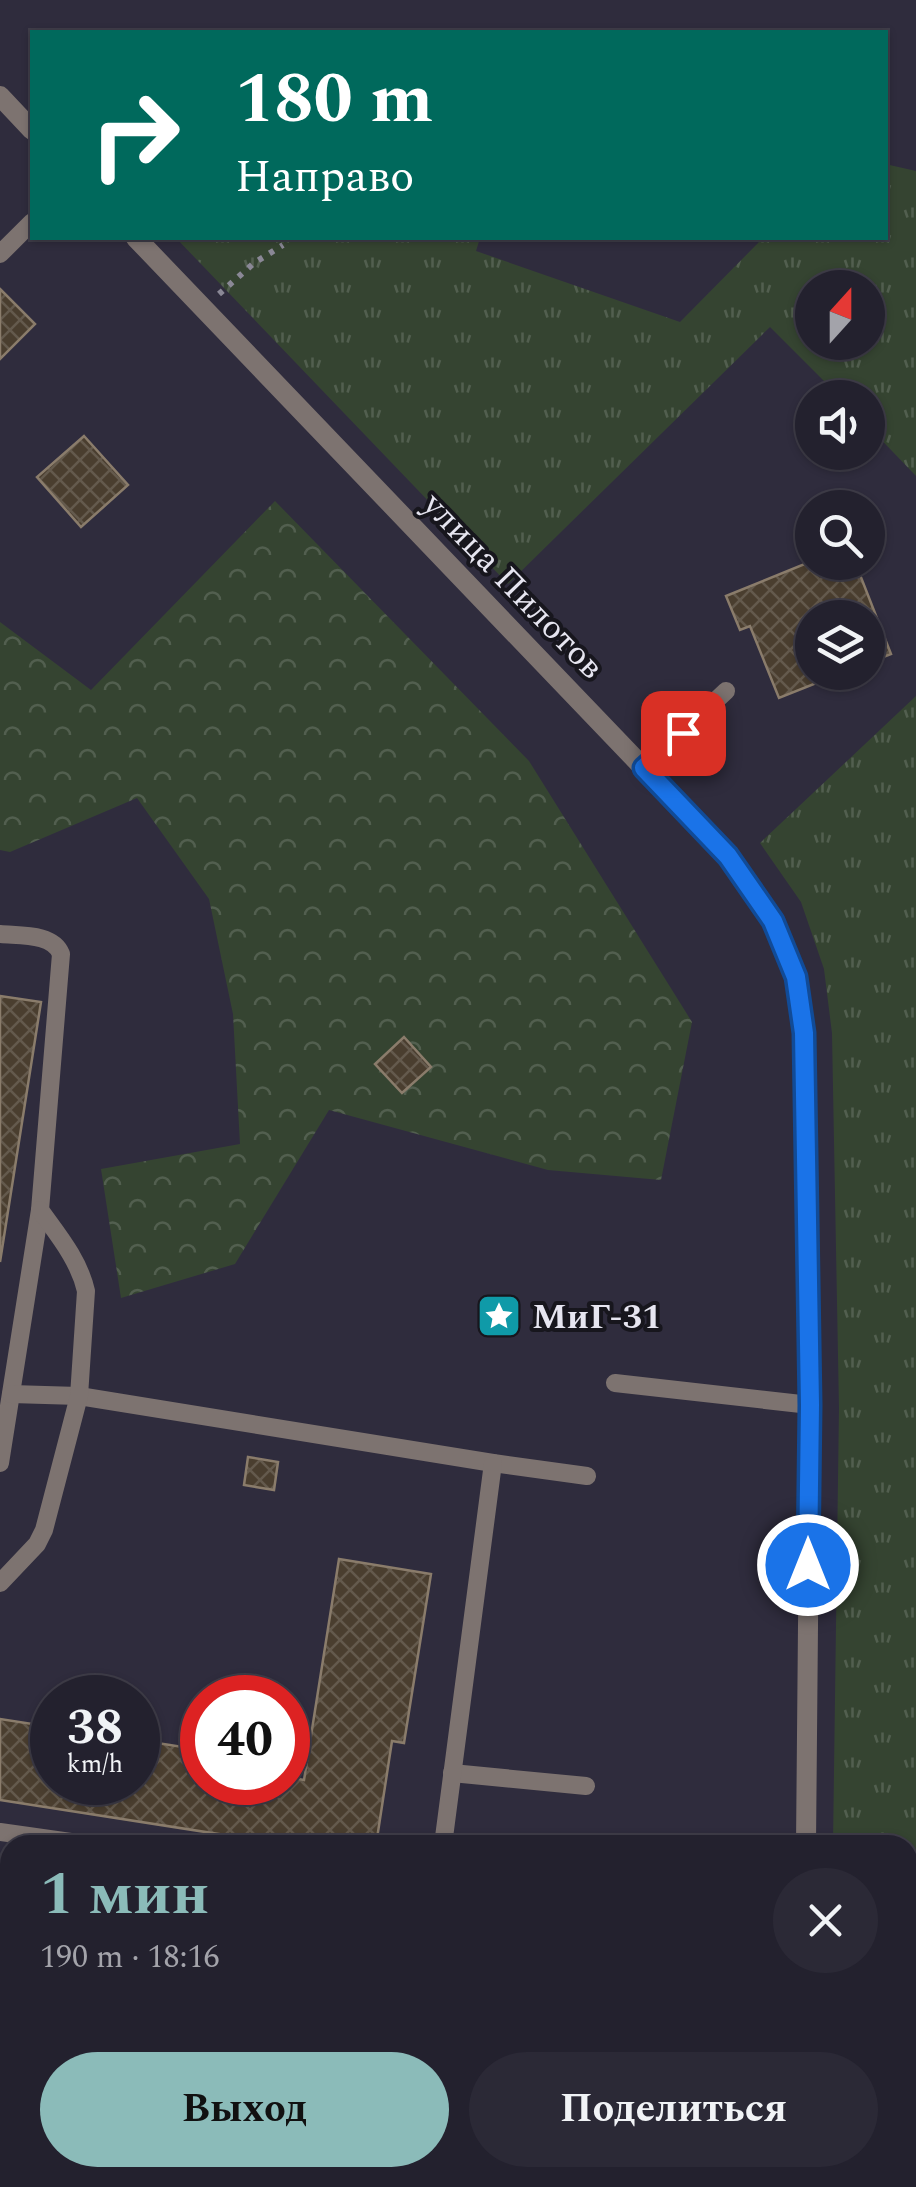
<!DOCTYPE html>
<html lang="ru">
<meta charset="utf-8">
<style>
body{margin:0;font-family:Spectral,serif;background:#2b2936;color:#f1f3f6;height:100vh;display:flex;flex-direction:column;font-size:38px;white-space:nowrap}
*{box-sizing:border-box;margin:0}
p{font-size:32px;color:#a3a3aa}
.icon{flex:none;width:55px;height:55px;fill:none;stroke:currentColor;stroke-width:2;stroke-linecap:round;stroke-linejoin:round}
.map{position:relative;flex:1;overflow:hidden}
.details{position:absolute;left:0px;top:1835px;width:918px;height:352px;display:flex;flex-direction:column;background:#23212e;border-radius:30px 30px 0 0;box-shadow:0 2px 8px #0004,0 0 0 2px #403e4a}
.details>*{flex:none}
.hud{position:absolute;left:30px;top:30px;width:858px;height:210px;border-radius:0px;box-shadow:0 2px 8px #0004,0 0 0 2px #403e4a;background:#00695c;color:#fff;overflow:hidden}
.needle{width:65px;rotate:21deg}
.buttons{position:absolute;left:795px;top:270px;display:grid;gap:20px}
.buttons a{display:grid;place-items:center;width:90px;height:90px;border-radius:50%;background:#23212e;box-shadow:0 2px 8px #0004,0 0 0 2px #403e4a;font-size:50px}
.speed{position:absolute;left:30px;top:1675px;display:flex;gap:20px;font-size:50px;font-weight:700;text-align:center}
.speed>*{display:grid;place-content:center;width:130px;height:130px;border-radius:50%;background:#23212e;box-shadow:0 2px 8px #0004,0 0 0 2px #403e4a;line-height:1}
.speed small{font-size:25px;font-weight:400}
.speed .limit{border:15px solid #d22;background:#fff;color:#111}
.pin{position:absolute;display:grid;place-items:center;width:85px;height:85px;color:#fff;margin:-42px;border-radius:20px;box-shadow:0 5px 15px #0006}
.me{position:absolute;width:110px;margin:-55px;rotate:0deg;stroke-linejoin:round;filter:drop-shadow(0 0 8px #0008)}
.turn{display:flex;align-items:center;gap:35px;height:210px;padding:0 40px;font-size:45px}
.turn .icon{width:130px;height:130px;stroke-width:2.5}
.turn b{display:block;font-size:70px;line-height:85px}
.round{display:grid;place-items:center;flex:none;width:105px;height:105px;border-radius:52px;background:#2b2936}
.headline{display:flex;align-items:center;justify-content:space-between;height:170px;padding:0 40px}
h1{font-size:60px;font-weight:700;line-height:75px;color:#8bbbb9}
.button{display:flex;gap:20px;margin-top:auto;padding:20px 40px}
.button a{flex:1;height:115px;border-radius:60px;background:#8bbbb9;color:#111;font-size:40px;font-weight:700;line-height:115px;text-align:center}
.button a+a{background:#2b2936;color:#f1f3f6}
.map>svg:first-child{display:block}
.grass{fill:url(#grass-tufts);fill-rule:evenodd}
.forest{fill:url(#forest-crowns)}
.building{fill:url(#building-cross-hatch);stroke:#8a7c6b;stroke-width:2.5}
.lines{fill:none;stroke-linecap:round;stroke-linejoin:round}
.path{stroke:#8a8896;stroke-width:6;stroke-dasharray:5 8;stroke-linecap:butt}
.service{stroke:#7d7370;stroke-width:18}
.tertiary{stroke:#7d7370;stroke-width:20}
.route-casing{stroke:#114b97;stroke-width:25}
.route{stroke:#1a73e8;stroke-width:18}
.labels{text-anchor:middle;stroke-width:8;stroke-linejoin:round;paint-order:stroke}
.street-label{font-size:35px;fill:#e6e5f0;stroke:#17161d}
.poi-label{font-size:35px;font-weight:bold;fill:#e6e5f0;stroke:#17161d;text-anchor:start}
</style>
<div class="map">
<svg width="916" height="2187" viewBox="0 0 916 2187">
<defs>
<pattern id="grass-tufts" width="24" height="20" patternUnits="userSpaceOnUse" patternTransform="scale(2.5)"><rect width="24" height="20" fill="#354431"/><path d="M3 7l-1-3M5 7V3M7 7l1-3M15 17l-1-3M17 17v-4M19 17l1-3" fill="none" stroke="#525f4f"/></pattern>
<pattern id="forest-crowns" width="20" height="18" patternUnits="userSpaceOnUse" patternTransform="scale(2.5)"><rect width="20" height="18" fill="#354431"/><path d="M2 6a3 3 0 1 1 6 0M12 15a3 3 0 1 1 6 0" fill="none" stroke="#525f4f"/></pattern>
<pattern id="building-cross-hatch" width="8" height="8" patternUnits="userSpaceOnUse" patternTransform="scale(2.5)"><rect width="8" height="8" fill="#4a3e2f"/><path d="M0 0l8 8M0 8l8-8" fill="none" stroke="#645a4d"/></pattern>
</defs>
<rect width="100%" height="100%" fill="#2f2c3d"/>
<g class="grass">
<path d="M885,164L916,171V476L868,426V398L840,397L770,327L508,584L176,238H480L476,251L680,322L763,238H885ZM812,288H868V342H812Z"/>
<polygon points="916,696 916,2187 813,2187 813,2178 908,2178 908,1845 833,1845 839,1408 832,1033 824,969 801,902 760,843"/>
</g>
<polygon class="forest" points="275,501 529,761 692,1022 661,1180 548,1170 329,1110 235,1264 121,1298 101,1169 240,1144 233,1014 209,899 137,798 10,852 0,850 0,622 91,690"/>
<g class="building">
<polygon points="0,289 35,324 0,359"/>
<polygon points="84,436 128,485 81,527 37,477"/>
<polygon points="812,561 855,562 891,654 868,663 868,618 812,618 812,672 844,672 779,698 750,626 740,630 726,596"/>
<polygon points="0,996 41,1002 0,1262"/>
<polygon points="404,1037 431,1067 402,1093 375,1064"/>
<polygon points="248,1457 278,1462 274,1490 244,1485"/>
<polygon points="339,1559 431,1574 404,1743 392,1741 376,1845 289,1845 0,1800 0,1719 52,1727 52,1782 138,1782 138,1740 202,1750 202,1782 288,1782 288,1777 304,1780"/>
<polygon points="18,2178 382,2178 381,2187 241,2187 241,2183 210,2178 209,2187 61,2187 18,2180"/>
</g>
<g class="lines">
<g class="path">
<polyline points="219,294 254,263 283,245"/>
<polyline points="607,2178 611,2187"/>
<polyline points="698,2187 699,2178"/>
</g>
<g class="service">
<polyline points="0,254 32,222"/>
<polyline points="644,768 726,691"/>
<path d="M0,934C20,936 53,933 61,954L40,1210L0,1463"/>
<polyline points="615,1383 810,1405"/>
<polyline points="11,1394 79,1396 493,1463 587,1476"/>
<path d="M0,1583L37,1544L44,1530L79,1396L86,1291C79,1260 58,1235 40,1210"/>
<polyline points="452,1773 586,1786"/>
<polyline points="0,1832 92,1845"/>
<polyline points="443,1845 493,1463"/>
<polyline points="0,2007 10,1945"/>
<polyline points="0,2060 10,2072"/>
<polyline points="399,2187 400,2178"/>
</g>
<g class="tertiary">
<polyline points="0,96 32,130"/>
<polyline points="136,238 728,856 773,921 796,977 804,1033 810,1405 806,1845"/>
<polyline points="782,2187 783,2178"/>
</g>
</g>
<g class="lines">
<defs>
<polyline id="route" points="683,733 644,768 728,856 773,921 796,977 804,1033 810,1405 808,1565"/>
</defs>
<use href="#route" class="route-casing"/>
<use href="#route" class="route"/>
</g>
<defs>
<symbol id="sight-square" viewBox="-11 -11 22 22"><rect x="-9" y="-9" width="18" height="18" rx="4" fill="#0f9aa8" stroke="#17161d"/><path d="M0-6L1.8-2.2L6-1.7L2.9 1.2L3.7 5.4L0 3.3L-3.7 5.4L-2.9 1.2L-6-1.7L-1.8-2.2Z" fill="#fff"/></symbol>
</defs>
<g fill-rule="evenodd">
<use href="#sight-square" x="474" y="1291" width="50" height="50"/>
</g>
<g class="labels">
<g class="street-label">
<text transform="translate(514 585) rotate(46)" y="12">улица Пилотов</text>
</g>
<g class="poi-label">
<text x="532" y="1328">МиГ-31</text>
</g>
</g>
</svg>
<div class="buttons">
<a><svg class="needle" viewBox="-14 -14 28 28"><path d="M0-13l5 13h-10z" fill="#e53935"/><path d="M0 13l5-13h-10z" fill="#a3a3aa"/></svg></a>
<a><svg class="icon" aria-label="sound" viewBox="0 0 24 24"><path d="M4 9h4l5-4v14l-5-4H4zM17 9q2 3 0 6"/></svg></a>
<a><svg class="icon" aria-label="search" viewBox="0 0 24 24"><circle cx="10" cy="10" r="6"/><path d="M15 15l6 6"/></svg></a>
<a><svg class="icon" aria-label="layers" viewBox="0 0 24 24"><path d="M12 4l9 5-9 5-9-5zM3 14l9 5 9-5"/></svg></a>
</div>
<div class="speed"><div>38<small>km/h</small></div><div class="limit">40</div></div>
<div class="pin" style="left:683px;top:733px;background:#d93025"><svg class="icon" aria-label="arrive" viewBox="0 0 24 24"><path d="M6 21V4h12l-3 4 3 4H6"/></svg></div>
<svg class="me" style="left:808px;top:1565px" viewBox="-20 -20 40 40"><circle r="17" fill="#1a73e8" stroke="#fff" stroke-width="3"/><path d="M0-11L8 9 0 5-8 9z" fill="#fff"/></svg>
<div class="hud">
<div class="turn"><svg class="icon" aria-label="right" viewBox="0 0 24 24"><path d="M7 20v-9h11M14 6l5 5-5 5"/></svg><div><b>180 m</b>Направо</div></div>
</div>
<section class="details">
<div class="headline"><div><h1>1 мин</h1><p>190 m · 18:16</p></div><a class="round"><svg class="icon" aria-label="close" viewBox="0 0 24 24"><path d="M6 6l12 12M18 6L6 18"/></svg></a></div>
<div class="button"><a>Выход</a><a>Поделиться</a></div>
</section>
</div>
